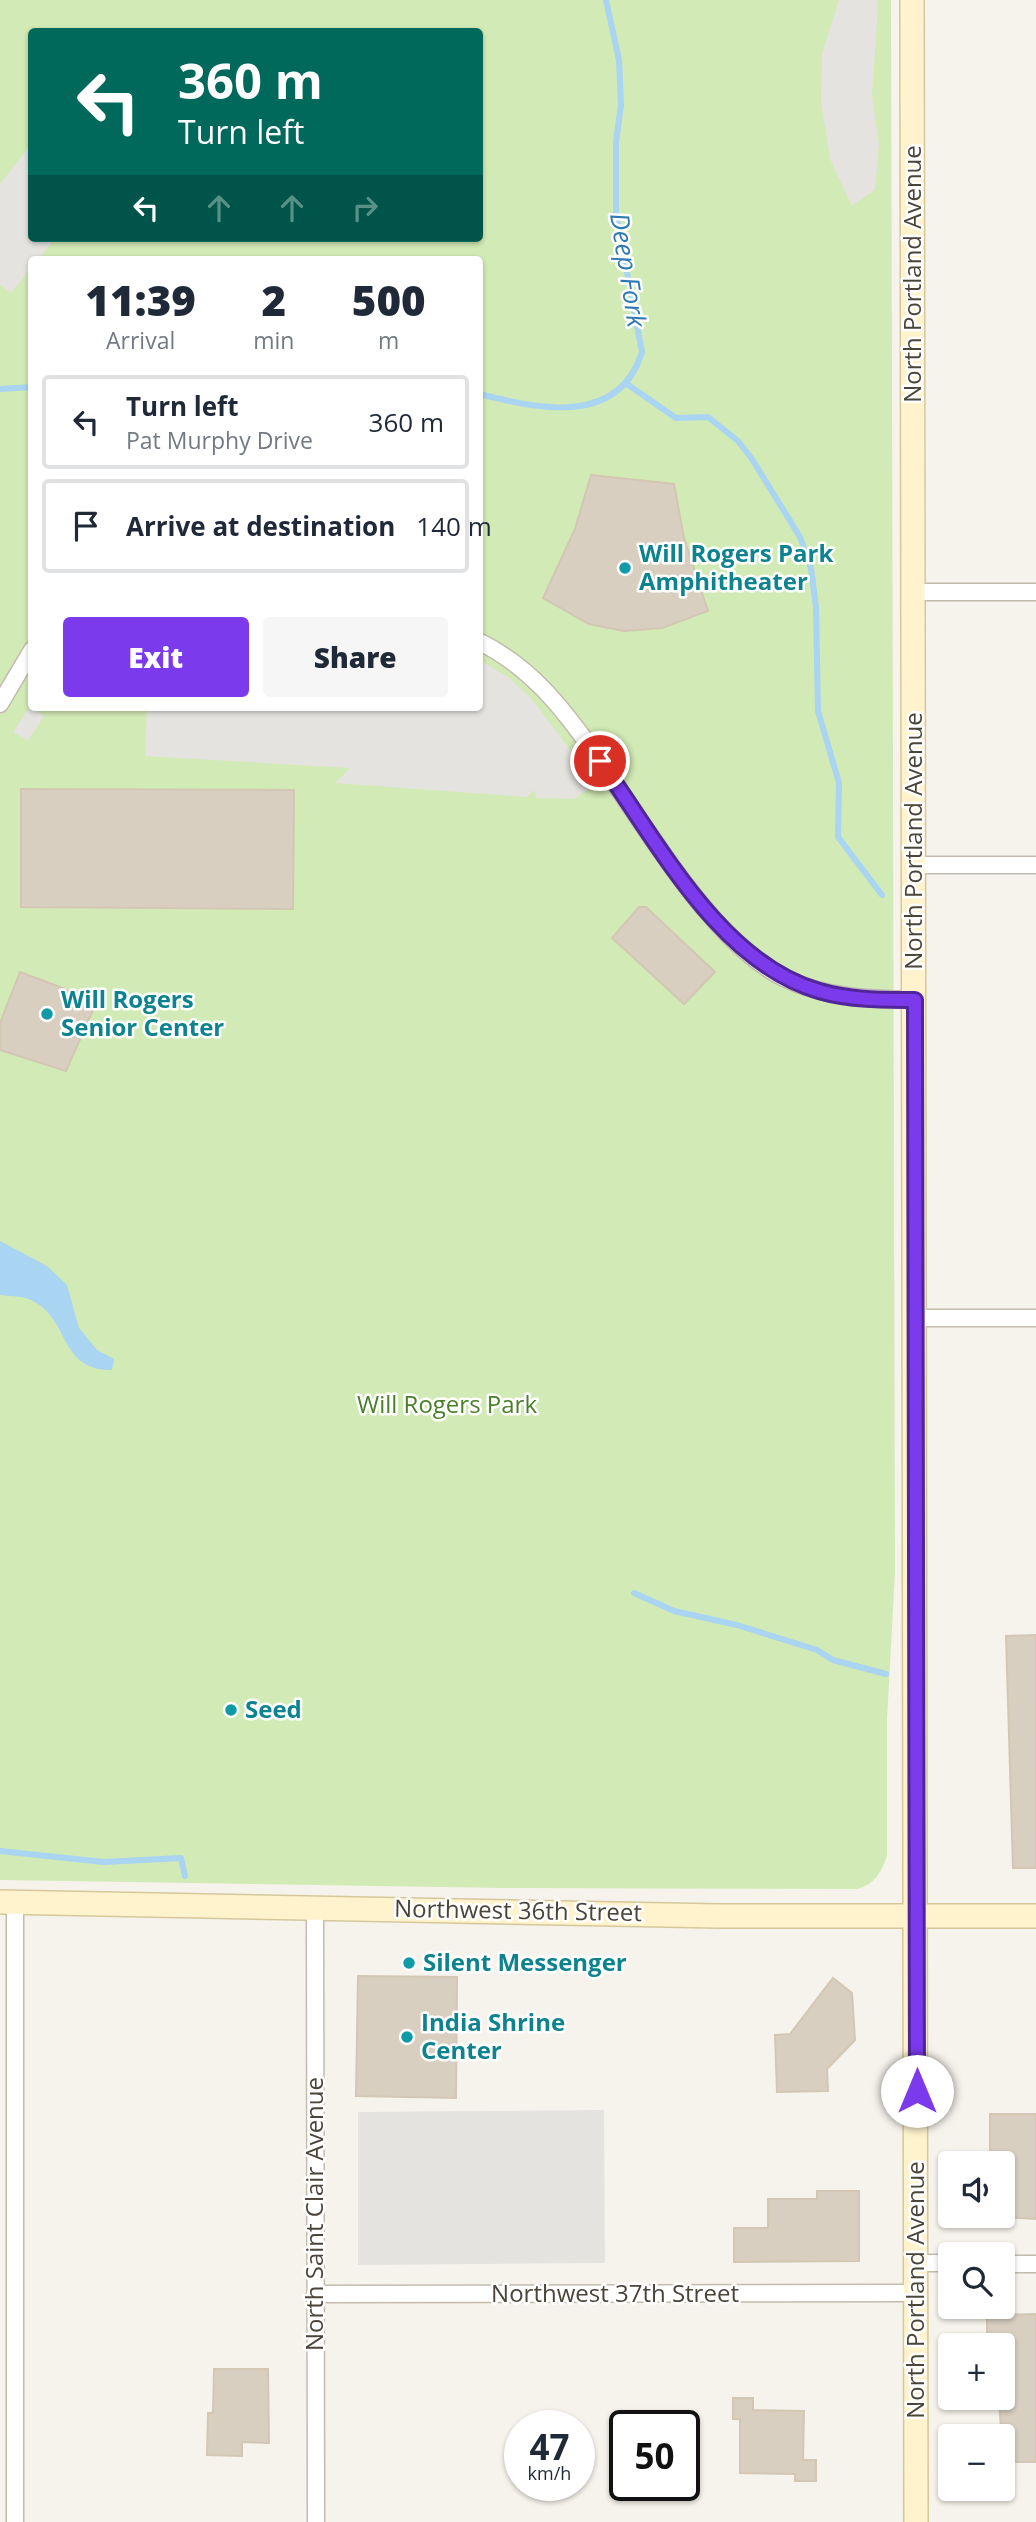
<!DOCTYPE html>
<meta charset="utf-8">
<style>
body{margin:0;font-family:"Open Sans",sans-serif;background:#f6f6f7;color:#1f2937;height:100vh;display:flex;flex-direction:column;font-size:26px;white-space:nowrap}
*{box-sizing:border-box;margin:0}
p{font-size:23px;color:#747a83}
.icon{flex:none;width:38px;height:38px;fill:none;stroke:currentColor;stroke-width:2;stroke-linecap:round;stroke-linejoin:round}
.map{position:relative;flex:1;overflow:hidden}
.side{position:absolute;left:28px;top:256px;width:455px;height:455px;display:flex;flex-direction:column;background:#fff;border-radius:7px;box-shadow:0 2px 5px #0004}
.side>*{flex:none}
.guide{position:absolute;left:28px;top:28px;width:455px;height:214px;border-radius:7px;box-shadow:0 2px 5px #0004;background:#00695c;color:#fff;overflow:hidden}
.buttons{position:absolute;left:938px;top:2151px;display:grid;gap:14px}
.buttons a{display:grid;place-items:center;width:77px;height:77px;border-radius:7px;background:#fff;box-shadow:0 2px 5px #0004;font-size:35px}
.speed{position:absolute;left:504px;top:2410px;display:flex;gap:14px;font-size:35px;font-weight:700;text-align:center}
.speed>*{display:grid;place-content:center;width:91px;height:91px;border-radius:50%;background:#fff;box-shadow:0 2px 5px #0004;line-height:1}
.speed small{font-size:18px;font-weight:400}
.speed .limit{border:4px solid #111;border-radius:10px;background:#fff;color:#111}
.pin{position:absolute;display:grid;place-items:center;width:60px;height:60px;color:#fff;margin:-30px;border:4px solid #fff;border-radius:50%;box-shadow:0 2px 7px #0007}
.me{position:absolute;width:77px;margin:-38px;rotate:0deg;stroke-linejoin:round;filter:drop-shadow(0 0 5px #0008)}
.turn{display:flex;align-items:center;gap:24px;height:147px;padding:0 35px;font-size:32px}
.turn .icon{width:91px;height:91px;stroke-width:2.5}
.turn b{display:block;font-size:49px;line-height:60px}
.lanes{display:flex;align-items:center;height:66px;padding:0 35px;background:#0003;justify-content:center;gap:35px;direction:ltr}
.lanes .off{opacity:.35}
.eta{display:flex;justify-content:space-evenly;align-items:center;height:119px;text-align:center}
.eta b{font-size:42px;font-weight:800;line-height:49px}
.button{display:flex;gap:14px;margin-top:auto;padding:14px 35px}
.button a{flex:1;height:80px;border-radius:7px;background:#7c3aed;color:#fff;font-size:28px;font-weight:800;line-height:80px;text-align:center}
.button a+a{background:#f6f6f7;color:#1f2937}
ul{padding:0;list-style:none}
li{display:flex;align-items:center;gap:21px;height:94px;margin:0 14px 10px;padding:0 21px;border:4px solid #e0e1e3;border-radius:7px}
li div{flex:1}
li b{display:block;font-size:26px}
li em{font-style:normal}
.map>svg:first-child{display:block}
.green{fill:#d2eab5;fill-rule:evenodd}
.parking{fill:#e5e3e0}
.water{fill:#a9d4f2}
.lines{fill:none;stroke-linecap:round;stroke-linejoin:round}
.stream{stroke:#a9d4f2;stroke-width:6}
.building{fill:#d8cfc1;stroke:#d3c7b4;stroke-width:2}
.street-casing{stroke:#c2bbae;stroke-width:19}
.secondary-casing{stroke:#d6c79b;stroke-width:26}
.street{stroke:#fff;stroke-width:16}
.secondary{stroke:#fff3cd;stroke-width:23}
.route-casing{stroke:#51269a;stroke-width:18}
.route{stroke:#7c3aed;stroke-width:12}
.culture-dot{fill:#0f9aa8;stroke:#fff;stroke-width:2.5}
.labels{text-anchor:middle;stroke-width:5;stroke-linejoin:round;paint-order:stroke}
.street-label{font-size:24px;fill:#4b4439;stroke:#fff}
.culture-label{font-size:24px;font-weight:bold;fill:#0d838f;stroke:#fff;text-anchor:start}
.park-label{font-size:24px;fill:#4a7f2a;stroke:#fff}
.water-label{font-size:26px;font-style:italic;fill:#2e7ab2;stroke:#fff}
</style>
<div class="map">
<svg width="1036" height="2522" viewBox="0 0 1036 2522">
<rect width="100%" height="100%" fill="#f6f3ec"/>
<path class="green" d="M0,0H891L895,1573L887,1719V1856C881,1873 875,1884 857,1889L502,1888L0,1880ZM32,32H480V238H32ZM32,259H480V707H32Z"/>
<g class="parking">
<polygon points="839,0 877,0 878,7 872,95 879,145 875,190 852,206 830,159 821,101 822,54"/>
<polygon points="31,144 32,238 55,238 39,259 32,259 31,268 11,293 0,285 0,184"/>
<polygon points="480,660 509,678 531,698 596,784 574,799 536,798 534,790 527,797 335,783 350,768 145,756 147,707 480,707"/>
<polygon points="30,707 44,716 28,741 13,732"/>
<polygon points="604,2110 605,2263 358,2265 358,2112"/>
</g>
<path class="water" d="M0,1241L47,1266L67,1285L79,1328L97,1350L114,1359L112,1370C57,1371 71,1315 28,1299C20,1296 8,1296 0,1295Z"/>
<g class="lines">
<g class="stream">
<polyline points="627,384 676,418 708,417 738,441 752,459 800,537 811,568 816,607 818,711 839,783 838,837 882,895"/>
<polyline points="0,389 32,387"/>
<path d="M480,394C537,409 619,427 642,352L616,214V142L621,105L619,60L606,0"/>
<polyline points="634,1593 674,1611 737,1625 817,1650 833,1660 886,1674"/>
<polyline points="0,1851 104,1862 181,1858 185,1876"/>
</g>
</g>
<g class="building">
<polygon points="591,475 674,484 684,538 708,611 662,628 624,631 589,624 543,598 575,529"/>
<polygon points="21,789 294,790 293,909 21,907"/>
<polygon points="639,907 646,907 715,972 684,1004 612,938"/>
<polygon points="20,972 97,1001 66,1071 0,1050 0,1023"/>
<polygon points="1036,1635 1036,1868 1013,1868 1006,1636"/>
<polygon points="358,1976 457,1977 456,2098 356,2096"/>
<polygon points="833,1978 852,1993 855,2040 827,2069 828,2091 777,2092 775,2035 790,2034"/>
<polygon points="990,2114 1036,2114 1036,2219 1003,2217 1003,2160 990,2160"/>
<polygon points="817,2191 859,2191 859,2261 734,2262 734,2228 768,2228 768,2199 817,2199"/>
<polygon points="1036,2314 1036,2462 1003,2462 999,2398 1003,2398 1003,2345 987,2345 987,2315"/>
<polygon points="214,2369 268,2369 269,2443 242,2442 242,2456 207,2455 208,2413 213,2413"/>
<polygon points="733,2398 753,2398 753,2410 804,2411 803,2460 816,2460 816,2481 795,2481 795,2474 740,2473 740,2419 733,2419"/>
</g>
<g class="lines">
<defs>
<g id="street">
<polyline points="914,592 1036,592"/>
<path d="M480,642C530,667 561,706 593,751C640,818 712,943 784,978C825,998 870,999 915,1000"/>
<polyline points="0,704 32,650"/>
<polyline points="914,865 1036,865"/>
<polyline points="914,1318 1036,1318"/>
<polyline points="15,1902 15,2522"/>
<polyline points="315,1907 316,2522"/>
<polyline points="916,2263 950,2263"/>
<polyline points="1003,2264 1036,2264"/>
<polyline points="315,2294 916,2293"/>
</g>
<g id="secondary">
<polyline points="912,0 916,2522"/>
<polyline points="0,1902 718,1916 1036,1916"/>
</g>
</defs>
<use href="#street" class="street-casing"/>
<use href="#secondary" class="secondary-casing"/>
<use href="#street" class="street"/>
<use href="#secondary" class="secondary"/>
</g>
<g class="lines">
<defs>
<path id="route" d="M600,761C658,842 719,962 819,991C850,1000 883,1000 915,1000L917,2091"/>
</defs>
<use href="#route" class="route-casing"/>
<use href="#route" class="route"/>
</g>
<g class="culture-dot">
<circle cx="625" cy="568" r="7"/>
<circle cx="47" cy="1014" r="7"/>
<circle cx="231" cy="1710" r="7"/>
<circle cx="409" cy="1963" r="7"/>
<circle cx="407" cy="2037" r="7"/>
</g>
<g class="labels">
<g class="street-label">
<text transform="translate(913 274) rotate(-90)" y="8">North Portland Avenue</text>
<text transform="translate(914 841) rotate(-90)" y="8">North Portland Avenue</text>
<text transform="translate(518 1911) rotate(1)" y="8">Northwest 36th Street</text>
<text transform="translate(315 2214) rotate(-90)" y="8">North Saint Clair Avenue</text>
<text transform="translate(916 2290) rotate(-90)" y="8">North Portland Avenue</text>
<text x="615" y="2302">Northwest 37th Street</text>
</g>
<g class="culture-label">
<text x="639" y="562">Will Rogers Park<tspan x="639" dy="28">Amphitheater</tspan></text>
<text x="61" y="1008">Will Rogers<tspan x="61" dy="28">Senior Center</tspan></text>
<text x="245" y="1718">Seed</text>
<text x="423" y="1971">Silent Messenger</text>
<text x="421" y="2031">India Shrine<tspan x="421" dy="28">Center</tspan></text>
</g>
<g class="park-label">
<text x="447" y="1413">Will Rogers Park</text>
</g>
<g class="water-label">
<text transform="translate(628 270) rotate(81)" y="9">Deep Fork</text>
</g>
</g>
</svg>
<div class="buttons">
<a><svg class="icon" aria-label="sound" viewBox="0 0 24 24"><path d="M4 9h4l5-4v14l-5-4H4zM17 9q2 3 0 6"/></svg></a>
<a><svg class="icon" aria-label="search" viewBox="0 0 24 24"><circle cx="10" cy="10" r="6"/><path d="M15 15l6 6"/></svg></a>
<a>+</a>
<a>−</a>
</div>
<div class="speed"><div>47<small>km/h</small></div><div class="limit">50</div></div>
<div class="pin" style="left:600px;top:761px;background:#d93025"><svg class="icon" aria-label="arrive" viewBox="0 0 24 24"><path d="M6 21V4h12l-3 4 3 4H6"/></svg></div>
<svg class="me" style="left:917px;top:2091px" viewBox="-20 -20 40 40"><circle r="19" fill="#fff"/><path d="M0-13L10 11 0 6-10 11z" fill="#7c3aed"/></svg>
<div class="guide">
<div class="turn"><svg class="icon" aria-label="left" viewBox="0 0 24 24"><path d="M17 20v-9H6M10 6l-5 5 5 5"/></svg><div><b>360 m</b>Turn left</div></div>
<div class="lanes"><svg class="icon" aria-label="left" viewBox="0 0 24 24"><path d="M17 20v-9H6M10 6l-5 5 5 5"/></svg><svg class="icon off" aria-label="ahead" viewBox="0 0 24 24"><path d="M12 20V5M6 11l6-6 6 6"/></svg><svg class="icon off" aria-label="ahead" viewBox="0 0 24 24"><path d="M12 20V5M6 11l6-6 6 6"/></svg><svg class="icon off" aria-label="right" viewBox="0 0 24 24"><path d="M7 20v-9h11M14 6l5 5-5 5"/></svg></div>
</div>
<section class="side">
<div class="eta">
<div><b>11:39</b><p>Arrival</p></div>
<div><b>2</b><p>min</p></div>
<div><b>500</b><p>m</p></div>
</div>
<ul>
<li><svg class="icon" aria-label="left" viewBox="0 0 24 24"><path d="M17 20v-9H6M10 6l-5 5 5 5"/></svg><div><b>Turn left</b><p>Pat Murphy Drive</p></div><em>360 m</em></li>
<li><svg class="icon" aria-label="arrive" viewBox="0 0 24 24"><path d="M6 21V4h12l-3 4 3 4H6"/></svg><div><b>Arrive at destination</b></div><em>140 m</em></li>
</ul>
<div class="button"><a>Exit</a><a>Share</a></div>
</section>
</div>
